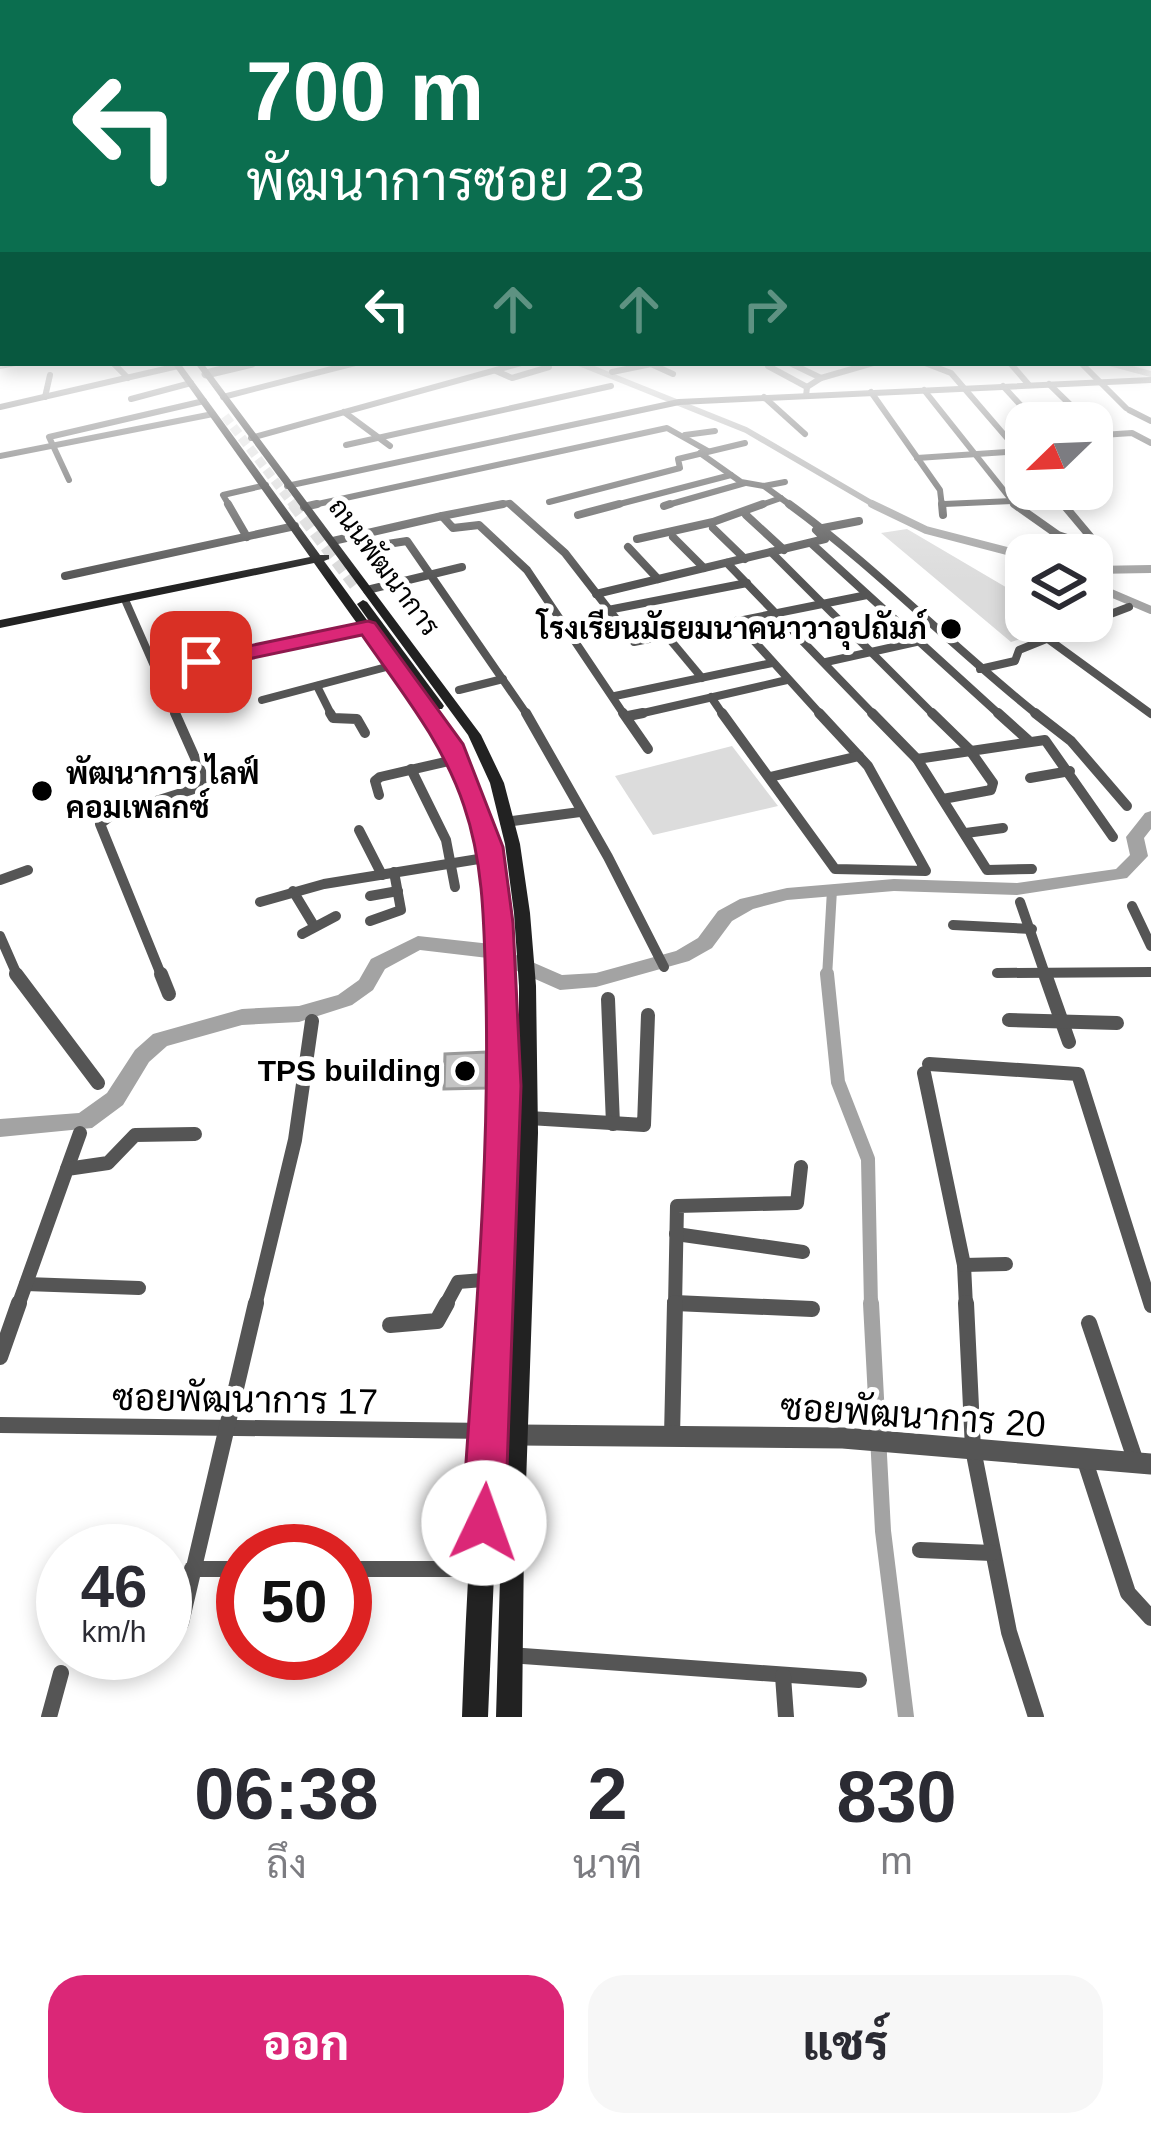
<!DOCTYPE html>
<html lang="th">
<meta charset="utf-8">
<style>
body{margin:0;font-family:Helvetica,Sarabun,sans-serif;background:#f7f7f7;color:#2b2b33;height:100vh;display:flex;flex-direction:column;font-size:45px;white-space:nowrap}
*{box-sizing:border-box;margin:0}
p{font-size:39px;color:#7c7c81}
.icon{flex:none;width:66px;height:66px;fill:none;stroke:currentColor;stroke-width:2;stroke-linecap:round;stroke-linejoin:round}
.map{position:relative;height:1717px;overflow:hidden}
.drawer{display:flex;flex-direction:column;background:#fff;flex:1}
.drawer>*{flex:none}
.hud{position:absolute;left:0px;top:0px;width:1152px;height:366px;box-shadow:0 6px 18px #0003;background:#0b6e4f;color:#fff;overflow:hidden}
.needle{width:78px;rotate:247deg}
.buttons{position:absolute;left:1005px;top:402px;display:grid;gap:24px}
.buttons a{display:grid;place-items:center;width:108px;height:108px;border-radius:24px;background:#fff;box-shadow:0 6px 18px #0003;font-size:60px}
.speed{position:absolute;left:36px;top:1524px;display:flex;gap:24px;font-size:60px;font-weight:700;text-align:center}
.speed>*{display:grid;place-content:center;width:156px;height:156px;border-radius:50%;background:#fff;box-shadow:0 6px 18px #0003;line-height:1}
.speed small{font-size:30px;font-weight:400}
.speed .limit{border:18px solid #d22;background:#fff;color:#111}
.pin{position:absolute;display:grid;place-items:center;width:102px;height:102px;color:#fff;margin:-51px;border-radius:24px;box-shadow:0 6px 18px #0006}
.me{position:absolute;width:132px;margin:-66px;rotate:3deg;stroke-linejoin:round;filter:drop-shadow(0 0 9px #0008)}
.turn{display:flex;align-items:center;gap:42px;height:252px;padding:0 48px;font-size:54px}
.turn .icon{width:156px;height:156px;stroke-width:2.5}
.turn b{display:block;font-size:84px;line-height:102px}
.lanes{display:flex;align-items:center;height:114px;padding:0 48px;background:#0003;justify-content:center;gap:60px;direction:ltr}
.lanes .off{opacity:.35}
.eta{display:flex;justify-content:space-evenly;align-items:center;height:204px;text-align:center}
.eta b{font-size:72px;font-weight:800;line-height:84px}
.button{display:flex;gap:24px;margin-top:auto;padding:24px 48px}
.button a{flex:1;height:138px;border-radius:36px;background:#db2777;color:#fff;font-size:48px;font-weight:800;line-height:138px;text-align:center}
.button a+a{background:#f7f7f7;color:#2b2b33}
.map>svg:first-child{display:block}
.green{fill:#dcdcdc}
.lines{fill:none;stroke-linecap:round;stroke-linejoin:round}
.canal-far4{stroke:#a3a3a3;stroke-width:6}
.canal-far3{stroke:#a3a3a3;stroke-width:8}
.canal-far2{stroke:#a3a3a3;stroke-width:10}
.canal-far1{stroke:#a3a3a3;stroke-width:14}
.canal{stroke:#a3a3a3;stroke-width:16}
.river{fill:#a3a3a3;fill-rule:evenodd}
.building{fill:#c4c4c4;stroke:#999;stroke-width:3}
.secondary-tunnel-far1{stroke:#d9d9d9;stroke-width:9;stroke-dasharray:9 4.5;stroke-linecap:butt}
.secondary-tunnel{stroke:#d9d9d9;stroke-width:12;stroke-dasharray:12 6;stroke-linecap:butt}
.minor-far4{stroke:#555;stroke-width:6}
.minor-far3{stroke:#555;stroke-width:8}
.minor-far2{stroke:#555;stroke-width:10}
.minor-far1{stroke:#555;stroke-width:14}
.minor{stroke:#555;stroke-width:16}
.tertiary-far1{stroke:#555;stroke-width:9}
.tertiary{stroke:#555;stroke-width:21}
.secondary{fill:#222;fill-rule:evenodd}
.route{fill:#db2777;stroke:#8e194d;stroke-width:3}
.poi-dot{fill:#000;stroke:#fff;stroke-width:4.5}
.labels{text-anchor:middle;stroke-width:10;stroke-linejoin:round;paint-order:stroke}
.far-street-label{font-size:27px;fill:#000;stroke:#fff}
.poi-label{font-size:30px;font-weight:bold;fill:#000;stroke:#fff;text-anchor:end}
.near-street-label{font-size:36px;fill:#000;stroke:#fff}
</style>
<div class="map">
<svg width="1151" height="1717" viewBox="0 0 1151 1717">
<rect width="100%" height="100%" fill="#fff"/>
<g class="green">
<polygon points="907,529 1026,599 1026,621 1066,625 1011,642 881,533"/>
<polygon points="732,746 778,806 653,835 615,776"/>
</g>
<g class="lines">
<g class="canal-far4">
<polyline points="579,363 746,430 878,507"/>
<polyline points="1110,363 1151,374"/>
</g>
<g class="canal-far3">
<polyline points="872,504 926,530 1026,556"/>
<polyline points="1092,570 1151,569"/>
<polyline points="1092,585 1151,610"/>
</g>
<polyline class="canal-far2" points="827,977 832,890"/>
<polyline class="canal-far1" points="827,974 838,1082 868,1159 871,1306"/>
<polyline class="canal" points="871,1303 883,1531 906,1717"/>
<polygon class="river" points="1151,811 1151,829 1144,838 1148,856 1127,878 1017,895 894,891 787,900 753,909 732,921 712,948 689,961 596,987 560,990 488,958 420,950 385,969 373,990 352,1005 299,1022 242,1025 167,1046 149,1062 123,1105 92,1128 0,1137 0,1119 79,1113 107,1093 135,1050 153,1034 242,1009 299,1006 338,995 359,980 371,959 418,936 491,944 562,975 596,973 676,951 698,938 718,911 740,899 787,888 894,879 1017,883 1116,869 1130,855 1126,837 1145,813"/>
</g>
<polygon class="building" points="486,1052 486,1088 444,1089 445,1054"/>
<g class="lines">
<polyline class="secondary-tunnel-far1" points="225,416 295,507"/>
<polyline class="secondary-tunnel" points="293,504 357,588"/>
<g class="minor-far4">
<polyline points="113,363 128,378"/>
<polyline points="790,363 821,378"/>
<polyline points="925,363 951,373 1026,460"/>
<polyline points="1010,363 1029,385"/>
<polyline points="1081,363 1126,408"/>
<polyline points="651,364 673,374"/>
<polyline points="0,366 15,363"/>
<polyline points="768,366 807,387"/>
<polyline points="496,371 512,378 549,367"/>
<polyline points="612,372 656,363"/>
<polyline points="1049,384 1089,423"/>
<polyline points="1003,386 1037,423"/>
<polyline points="924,390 1017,507"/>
<polyline points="871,392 940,490 942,507"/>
<polyline points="806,396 807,387 821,378 873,363"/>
<polyline points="45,397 50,375"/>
<polyline points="223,397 355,363"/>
<polyline points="764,397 805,434"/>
<polyline points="131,399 191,383"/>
<polyline points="0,407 178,366"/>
<polyline points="1129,410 1151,421"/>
<polyline points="344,412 390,446"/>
<polyline points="1092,425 1102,435 1132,433 1151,443"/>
<polyline points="685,435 715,431"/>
<polyline points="251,438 521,363"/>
<polyline points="346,445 611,386"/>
<polyline points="700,453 741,482 764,486 793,507"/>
<polyline points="0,456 213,414"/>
<polyline points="917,458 1021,451"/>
<polyline points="69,480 49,437 204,401"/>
<polyline points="287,486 679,402 1151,380"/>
<polyline points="764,486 785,482"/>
<polyline points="1050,489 1065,507"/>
<polyline points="549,502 680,468 678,459 745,443"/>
<polyline points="944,504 1012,501"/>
<polyline points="664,506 745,483"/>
<polyline points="230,507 223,495 266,485"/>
<polyline points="304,507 667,428 708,451"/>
<polyline points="487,507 509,503 514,507"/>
<polyline points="608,507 731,475"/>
<polyline points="755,507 781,498"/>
</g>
<g class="minor-far3">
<polyline points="228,504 247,537"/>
<polyline points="510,504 565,553 634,642 867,595"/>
<path d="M789,504C877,568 953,648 1039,716"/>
<polyline points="942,504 943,515"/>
<polyline points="1014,504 1058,535 1091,546 1094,541"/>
<polyline points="1063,504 1094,541"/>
<polyline points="664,506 670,504"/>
<polyline points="304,507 317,504"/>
<polyline points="578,515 619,504"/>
<polyline points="746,515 784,550"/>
<polyline points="442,516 503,504"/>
<polyline points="713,528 745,559"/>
<polyline points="823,528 859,521"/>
<polyline points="673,537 704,568"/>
<polyline points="637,539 713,522 763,504"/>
<polyline points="333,541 442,516 453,528 479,525 527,570 625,716"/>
<polyline points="812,544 1001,716"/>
<polyline points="381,545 407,541 528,716"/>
<polyline points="628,547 658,579"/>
<polyline points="771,552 935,716"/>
<polyline points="727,563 875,716"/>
<polyline points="65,576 295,526"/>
<polyline points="367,590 462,567"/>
<polyline points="596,594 825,539 816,530"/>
<polyline points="126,602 176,716"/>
<polyline points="608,610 747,583"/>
<polyline points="736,621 822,716"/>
<polyline points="1092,621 1129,607"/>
<polyline points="667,636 702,678"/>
<polyline points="1048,639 1151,714"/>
<polyline points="201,662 367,628"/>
<polyline points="826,662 916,642"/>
<polyline points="980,669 1015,661 1019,650 1091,621"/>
<polyline points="317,686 332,716"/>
<polyline points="459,690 503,679"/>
<polyline points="615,696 772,663"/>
<polyline points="711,697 724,716"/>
<polyline points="262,700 394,665"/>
<polyline points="630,716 787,680"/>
</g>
<g class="minor-far2">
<polyline points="175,713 208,787"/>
<polyline points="330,713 333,718 357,719 365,733"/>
<polyline points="526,713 608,857 664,967"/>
<polyline points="623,713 648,749"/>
<polyline points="722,713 835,869 926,871 868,766 819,713"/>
<polyline points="872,713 917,759 987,870 1032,869"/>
<polyline points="932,713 969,749 993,783 991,790 943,799"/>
<polyline points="998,713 1028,740"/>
<polyline points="1035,713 1071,741 1127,806"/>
<polyline points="628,716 643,713"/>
<polyline points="917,759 1045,740 1113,837"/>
<polyline points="411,769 446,840 455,887"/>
<polyline points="770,777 859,756"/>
<polyline points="1030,778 1070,771"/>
<polyline points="379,795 375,781 380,777 458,759"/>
<polyline points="505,822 580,812"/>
<polyline points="359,830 382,875"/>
<polyline points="966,833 1003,828"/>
<polyline points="0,880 28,870"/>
<polyline points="293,891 313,924"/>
<polyline points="370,896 398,891"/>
<polyline points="260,902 324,884 491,857"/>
<polyline points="1020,902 1046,977"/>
<polyline points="1132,906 1151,946"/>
<polyline points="370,921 401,910 394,872"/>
<polyline points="953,925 1032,929"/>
<polyline points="302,934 336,916"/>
<polyline points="0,936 18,977"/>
<polyline points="997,973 1151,972"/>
<polyline points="162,977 100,824 112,815 257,769"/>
</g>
<g class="minor-far1">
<polyline points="16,974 98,1083"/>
<polyline points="161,974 169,994"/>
<polyline points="1045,974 1069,1042"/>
<polyline points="608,999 613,1124"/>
<polyline points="1009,1020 1117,1023"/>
<polyline points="929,1064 1078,1074 1151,1306"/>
<polyline points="924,1073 964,1265 966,1306"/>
<polyline points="529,1118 644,1125 648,1015"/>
<polyline points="67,1169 80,1133"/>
<polyline points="676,1234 803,1252"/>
<polyline points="964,1265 1006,1264"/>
<polyline points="26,1284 139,1288"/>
<polyline points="675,1303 737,1306"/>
<polyline points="18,1306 67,1169 108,1163 135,1135 195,1134"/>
<polyline points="255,1306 295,1140 312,1021"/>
<polyline points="445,1306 458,1282 496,1279"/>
<polyline points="675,1306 677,1206 797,1203 801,1167"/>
</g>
<g class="minor">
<polyline points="675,1303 812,1309"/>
<polyline points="966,1303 973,1449 1009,1632 1036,1717"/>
<polyline points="1089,1323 1136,1462"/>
<polyline points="390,1325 437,1321 447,1303"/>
<polyline points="0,1357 19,1303"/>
<polyline points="0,1425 489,1431"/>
<polyline points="672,1436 675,1303"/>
<polyline points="1085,1461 1128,1593 1151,1618"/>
<polyline points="920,1550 992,1553"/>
<polyline points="192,1569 243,1569"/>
<polyline points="345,1569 480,1569"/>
<polyline points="181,1623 256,1303"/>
<polyline points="509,1655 859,1680"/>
<polyline points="783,1676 786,1717"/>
<polyline points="49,1717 61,1673"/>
</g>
<polyline class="tertiary-far1" points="206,374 252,363"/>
<polyline class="tertiary" points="519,1435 843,1438 1151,1464"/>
<g class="secondary">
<path d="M172,363H180L320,555H329V559L324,561C355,603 385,645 416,688C430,707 448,727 459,748C509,849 513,962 515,1073L488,1717H462C467,1562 479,1407 488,1252C497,1113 514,933 467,799C450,751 423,715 393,674C367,637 340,600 314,563L0,628V620L310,557Z"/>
<polygon points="195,363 203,363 481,735 504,783 520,844 530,913 536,986 538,1133 524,1543 522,1717 496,1717 501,1543 519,1133 519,986 514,913 505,844 490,783 468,735"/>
<polygon points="363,600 367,602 442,703 444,706 442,709 432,709 357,604"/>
</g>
</g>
<linearGradient id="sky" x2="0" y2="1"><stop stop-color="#8cadcc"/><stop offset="0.59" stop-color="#fff"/><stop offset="1" stop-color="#fff" stop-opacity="0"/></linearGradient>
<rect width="1151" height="580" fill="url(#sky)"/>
<path class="route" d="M368,621L375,623L463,744L503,847L513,923L521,1086L505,1523L499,1538L484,1545L468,1538L462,1523C473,1348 490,1171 486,996C484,933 485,867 464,806C443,742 400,690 362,635L201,669L190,662L201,656Z"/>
<g class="poi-dot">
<circle cx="951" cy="629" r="12"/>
<circle cx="42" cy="791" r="12"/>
<circle cx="465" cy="1071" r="12"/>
</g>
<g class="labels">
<g class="far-street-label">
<text transform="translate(384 567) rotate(53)" y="9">ถนนพัฒนาการ</text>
</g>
<g class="poi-label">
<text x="927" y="639">โรงเรียนมัธยมนาคนาวาอุปถัมภ์</text>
<text x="66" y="784" text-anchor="start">พัฒนาการ ไลฟ์<tspan x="66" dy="34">คอมเพลกซ์</tspan></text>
<text x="441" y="1081">TPS building</text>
</g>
<g class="near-street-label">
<text transform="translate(245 1399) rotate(1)" y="13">ซอยพัฒนาการ 17</text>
<text transform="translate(913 1415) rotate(4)" y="13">ซอยพัฒนาการ 20</text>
</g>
</g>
</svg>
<div class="buttons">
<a><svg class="needle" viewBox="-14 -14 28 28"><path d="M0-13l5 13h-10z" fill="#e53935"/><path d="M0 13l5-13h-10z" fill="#7c7c81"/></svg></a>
<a><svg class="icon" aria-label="layers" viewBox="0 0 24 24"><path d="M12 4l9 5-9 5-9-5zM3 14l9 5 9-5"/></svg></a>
</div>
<div class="speed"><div>46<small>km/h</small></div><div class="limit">50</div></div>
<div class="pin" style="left:201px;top:662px;background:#d93025"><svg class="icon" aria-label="arrive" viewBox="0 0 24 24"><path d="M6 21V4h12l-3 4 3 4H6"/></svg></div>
<svg class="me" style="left:484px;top:1523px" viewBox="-20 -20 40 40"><circle r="19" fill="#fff"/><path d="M0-13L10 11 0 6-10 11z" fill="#db2777"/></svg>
<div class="hud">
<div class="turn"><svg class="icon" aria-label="left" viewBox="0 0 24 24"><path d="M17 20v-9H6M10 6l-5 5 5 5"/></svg><div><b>700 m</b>พัฒนาการซอย 23</div></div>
<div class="lanes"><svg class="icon" aria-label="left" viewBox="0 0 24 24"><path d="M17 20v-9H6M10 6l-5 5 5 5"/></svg><svg class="icon off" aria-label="ahead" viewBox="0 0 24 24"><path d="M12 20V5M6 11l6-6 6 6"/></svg><svg class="icon off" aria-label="ahead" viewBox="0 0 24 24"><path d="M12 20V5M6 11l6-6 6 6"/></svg><svg class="icon off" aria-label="right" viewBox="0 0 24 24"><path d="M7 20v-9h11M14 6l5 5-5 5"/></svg></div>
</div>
</div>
<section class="drawer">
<div class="eta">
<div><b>06:38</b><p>ถึง</p></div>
<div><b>2</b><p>นาที</p></div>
<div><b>830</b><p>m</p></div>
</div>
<div class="button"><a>ออก</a><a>แชร์</a></div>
</section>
